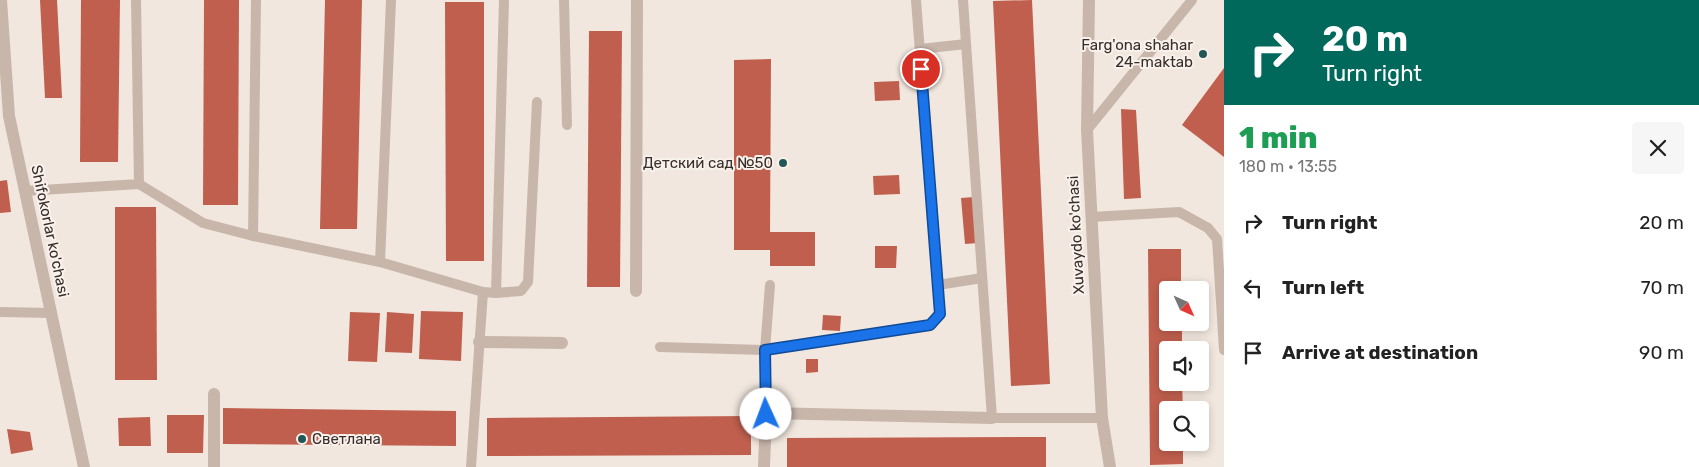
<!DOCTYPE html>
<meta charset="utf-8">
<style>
body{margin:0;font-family:Rubik,sans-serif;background:#f6f6f6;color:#222;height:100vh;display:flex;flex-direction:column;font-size:19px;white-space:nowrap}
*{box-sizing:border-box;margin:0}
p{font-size:16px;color:#767676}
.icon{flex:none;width:28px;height:28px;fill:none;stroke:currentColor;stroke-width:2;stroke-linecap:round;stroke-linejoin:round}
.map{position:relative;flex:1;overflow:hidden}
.panel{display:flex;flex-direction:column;background:#fff;width:475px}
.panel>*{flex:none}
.top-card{background:#00695c;color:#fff;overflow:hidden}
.needle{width:32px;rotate:135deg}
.buttons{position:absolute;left:1159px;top:281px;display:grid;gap:10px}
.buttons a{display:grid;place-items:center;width:50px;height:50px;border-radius:5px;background:#fff;box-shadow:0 2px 8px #0003;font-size:25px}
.pin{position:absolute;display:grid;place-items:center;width:42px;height:42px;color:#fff;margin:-21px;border:2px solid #fff;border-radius:50%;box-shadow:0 1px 5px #0007}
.me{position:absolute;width:55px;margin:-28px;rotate:358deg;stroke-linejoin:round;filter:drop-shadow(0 0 4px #0008)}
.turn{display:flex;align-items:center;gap:18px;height:105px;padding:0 15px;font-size:22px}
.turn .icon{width:65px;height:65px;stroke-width:2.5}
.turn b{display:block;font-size:35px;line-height:42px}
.round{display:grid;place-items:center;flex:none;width:52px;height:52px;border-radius:5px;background:#f6f6f6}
.overview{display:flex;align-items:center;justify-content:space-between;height:85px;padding:0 15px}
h1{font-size:30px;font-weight:800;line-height:38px;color:#1e9e55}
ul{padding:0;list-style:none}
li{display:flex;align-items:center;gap:15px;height:65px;padding:0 15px}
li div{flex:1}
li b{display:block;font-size:19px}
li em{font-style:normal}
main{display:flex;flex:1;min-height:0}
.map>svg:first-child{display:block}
.building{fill:#c05f4e}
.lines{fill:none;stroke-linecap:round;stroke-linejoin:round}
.service{stroke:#c9b6ab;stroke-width:10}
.minor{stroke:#c9b6ab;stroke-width:12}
.tertiary{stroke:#c9b6ab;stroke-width:12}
.route-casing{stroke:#114b97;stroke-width:12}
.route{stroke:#1a73e8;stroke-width:9}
.poi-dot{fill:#215755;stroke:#f9f1eb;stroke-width:2}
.labels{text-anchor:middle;stroke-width:4;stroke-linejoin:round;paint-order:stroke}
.poi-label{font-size:15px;fill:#372d2a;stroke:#f9f1eb;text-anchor:end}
.street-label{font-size:15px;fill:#372d2a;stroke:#f9f1eb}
</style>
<main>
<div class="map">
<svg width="1224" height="467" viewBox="0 0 1224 467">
<rect width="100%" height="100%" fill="#f1e7de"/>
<g class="building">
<polygon points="40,0 57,0 62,98 45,98"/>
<polygon points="81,0 120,0 118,162 80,162"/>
<polygon points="204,0 239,0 238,205 203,205"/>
<polygon points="325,0 362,0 357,229 320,229"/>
<polygon points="1032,0 1050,384 1011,386 993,1"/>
<polygon points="445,2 484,2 484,261 446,261"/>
<polygon points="589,31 622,31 620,287 587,287"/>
<polygon points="771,59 770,232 815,232 815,266 770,266 770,250 734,250 734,60"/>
<polygon points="1224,68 1224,157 1182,125"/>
<polygon points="899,81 900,100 875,101 874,82"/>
<polygon points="1121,109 1136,110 1141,198 1124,199"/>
<polygon points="899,175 900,194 874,195 873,176"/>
<polygon points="7,180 11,212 0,213 0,181"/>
<polygon points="974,197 978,243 965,244 961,198"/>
<polygon points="115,207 156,207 157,380 115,380"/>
<polygon points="875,246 897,246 896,268 875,268"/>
<polygon points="1148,249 1181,249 1181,290 1168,290 1168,322 1182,322 1182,350 1168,350 1168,382 1182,382 1183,410 1168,410 1168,442 1183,442 1183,464 1150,465"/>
<polygon points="421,311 463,312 461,361 419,359"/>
<polygon points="350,312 380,313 377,362 348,361"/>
<polygon points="387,312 414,314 412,353 385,352"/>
<polygon points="823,315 841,316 840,331 822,330"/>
<polygon points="806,359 818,359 818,372 806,373"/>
<polygon points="223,408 456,411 456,446 223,444"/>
<polygon points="167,415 204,415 203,453 167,453"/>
<polygon points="751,416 751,455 487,456 487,418"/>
<polygon points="150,417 151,446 119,446 118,418"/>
<polygon points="7,429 30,432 33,450 11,454"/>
<polygon points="1046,437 1046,467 787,467 787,438"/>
</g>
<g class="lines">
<g class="service">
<polyline points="564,0 567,125"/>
<polyline points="963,0 992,418 1102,418"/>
<polyline points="920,49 966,44"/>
<polyline points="1087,130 1192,0"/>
<polyline points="139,184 203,223 253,236 380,262 483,292 496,293 521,291 528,282 537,102"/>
<polyline points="25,191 139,184 136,0"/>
<polyline points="1091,217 1179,212 1208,228 1217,239 1224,350"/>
<polyline points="253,236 256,0"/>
<polyline points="380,262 391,0"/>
<polyline points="938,285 982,278"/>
<polyline points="496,293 504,0"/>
<polyline points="0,312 51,313"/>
<polyline points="660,347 765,350 930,325 940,314 916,0"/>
<polyline points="766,413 765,350 770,285"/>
<polyline points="471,467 483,292"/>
</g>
<g class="minor">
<polyline points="636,291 637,0"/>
<polyline points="479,342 562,343"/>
<polyline points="214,467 214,394"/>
<polyline points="764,467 766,413 992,418"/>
</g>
<g class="tertiary">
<polyline points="1,0 9,116 84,467"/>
<polyline points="1089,0 1087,130 1102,418 1110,467"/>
</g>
</g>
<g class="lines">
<defs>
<polyline id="route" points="766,414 765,350 930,325 940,314 921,69"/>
</defs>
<use href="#route" class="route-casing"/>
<use href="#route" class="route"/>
</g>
<g class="poi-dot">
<circle cx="1203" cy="54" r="5"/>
<circle cx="783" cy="163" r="5"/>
<circle cx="302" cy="439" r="5"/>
</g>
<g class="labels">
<g class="poi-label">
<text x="1193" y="50">Farg'ona shahar<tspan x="1193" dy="17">24-maktab</tspan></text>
<text x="773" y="168">Детский сад №50</text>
<text x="312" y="444" text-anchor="start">Светлана</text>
</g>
<g class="street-label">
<text transform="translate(50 231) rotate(78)" y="5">Shifokorlar ko'chasi</text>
<text transform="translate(1076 235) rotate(-93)" y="5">Xuvaydo ko'chasi</text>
</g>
</g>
</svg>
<div class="buttons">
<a><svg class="needle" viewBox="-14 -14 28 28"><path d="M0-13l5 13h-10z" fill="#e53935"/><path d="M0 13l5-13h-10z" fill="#767676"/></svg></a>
<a><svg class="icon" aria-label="sound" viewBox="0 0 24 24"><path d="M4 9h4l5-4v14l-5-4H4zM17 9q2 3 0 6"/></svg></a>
<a><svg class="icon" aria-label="search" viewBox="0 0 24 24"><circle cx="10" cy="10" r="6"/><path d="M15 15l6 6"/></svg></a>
</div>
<div class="pin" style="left:921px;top:69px;background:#d93025"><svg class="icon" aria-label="arrive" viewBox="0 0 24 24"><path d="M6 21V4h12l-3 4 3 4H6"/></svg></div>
<svg class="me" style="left:766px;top:414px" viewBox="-20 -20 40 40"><circle r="19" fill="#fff"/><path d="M0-13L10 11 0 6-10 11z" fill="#1a73e8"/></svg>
</div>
<section class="panel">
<div class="top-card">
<div class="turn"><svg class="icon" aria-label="right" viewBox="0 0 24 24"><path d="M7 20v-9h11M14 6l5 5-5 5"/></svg><div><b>20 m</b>Turn right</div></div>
</div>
<div class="overview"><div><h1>1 min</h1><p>180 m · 13:55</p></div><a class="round"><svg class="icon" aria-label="close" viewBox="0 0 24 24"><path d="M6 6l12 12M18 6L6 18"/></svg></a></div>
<ul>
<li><svg class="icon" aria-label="right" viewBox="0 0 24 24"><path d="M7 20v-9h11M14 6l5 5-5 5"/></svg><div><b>Turn right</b></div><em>20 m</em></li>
<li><svg class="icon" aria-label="left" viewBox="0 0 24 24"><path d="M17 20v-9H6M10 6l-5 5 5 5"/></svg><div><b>Turn left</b></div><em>70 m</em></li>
<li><svg class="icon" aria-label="arrive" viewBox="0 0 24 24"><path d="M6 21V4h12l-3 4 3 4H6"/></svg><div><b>Arrive at destination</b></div><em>90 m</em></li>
</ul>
</section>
</main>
